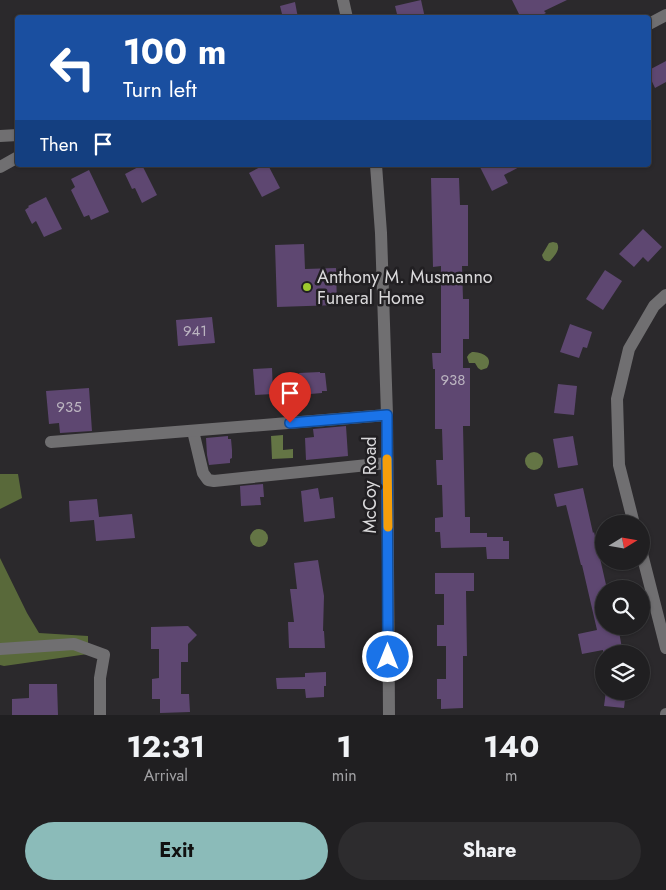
<!DOCTYPE html>
<style>
body{margin:0;font-family:Jost,sans-serif;background:#2d2c2e;color:#f1f3f6;height:100vh;display:flex;flex-direction:column;font-size:19px;white-space:nowrap}
*{box-sizing:border-box;margin:0}
p{font-size:16px;color:#a2a2a5}
.icon{flex:none;width:28px;height:28px;fill:none;stroke:currentColor;stroke-width:2;stroke-linecap:round;stroke-linejoin:round}
.map{position:relative;height:715px;overflow:hidden}
.panel{display:flex;flex-direction:column;background:#201f21;flex:1}
.panel>*{flex:none}
.top-card{position:absolute;left:15px;top:15px;width:636px;height:152px;border-radius:5px;box-shadow:0 1px 4px #0004,0 0 0 1px #3d3d3f;background:#1a4fa0;color:#fff;overflow:hidden}
.needle{width:32px;rotate:79deg}
.fabs{position:absolute;left:595px;top:515px;display:grid;gap:10px}
.fabs a{display:grid;place-items:center;width:55px;height:55px;border-radius:50%;background:#201f21;box-shadow:0 1px 4px #0004,0 0 0 1px #3d3d3f;font-size:25px}
.pin{position:absolute;display:grid;place-items:center;width:42px;height:42px;color:#fff;margin:-51px -21px;border-radius:50% 50% 50% 0;rotate:-45deg;box-shadow:0 0 5px #0007}
.pin .icon{rotate:45deg}
.me{position:absolute;width:55px;margin:-28px;rotate:0deg;stroke-linejoin:round;filter:drop-shadow(0 0 4px #0008)}
.turn{display:flex;align-items:center;gap:18px;height:105px;padding:0 25px;font-size:22px}
.turn .icon{width:65px;height:65px;stroke-width:2.5}
.turn b{display:block;font-size:35px;line-height:42px}
.then{display:flex;align-items:center;height:48px;padding:0 25px;background:#0003;gap:10px;font-size:19px}
.eta{display:flex;justify-content:space-evenly;align-items:center;height:85px;text-align:center}
.eta b{font-size:30px;font-weight:700;line-height:35px}
.primary-button{display:flex;gap:10px;margin-top:auto;padding:10px 25px}
.primary-button a{flex:1;height:58px;border-radius:30px;background:#8bbbb9;color:#111;font-size:20px;font-weight:700;line-height:58px;text-align:center}
.primary-button a+a{background:#2d2c2e;color:#f1f3f6}
.map>svg:first-child{display:block}
.forest{fill:#59693a}
.water{fill:#647545}
.building{fill:#5e4771}
.lines{fill:none;stroke-linecap:round;stroke-linejoin:round}
.minor{stroke:#706f71;stroke-width:12}
.route-casing{stroke:#114b97;stroke-width:12}
.route{stroke:#1a73e8;stroke-width:9}
.slow{stroke:#f59e0b;stroke-width:9}
.poi-dot{fill:#9eca2e;stroke:#211f22;stroke-width:2}
.labels{text-anchor:middle;stroke-width:5;stroke-linejoin:round;paint-order:stroke}
.number-label{font-size:15px;fill:#bbb4c0}
.poi-label{font-size:18px;fill:#dad9db;stroke:#211f22;text-anchor:start}
.street-label{font-size:18px;fill:#dad9db;stroke:#211f22}
</style>
<div class="map">
<svg width="666" height="715" viewBox="0 0 666 715">
<rect width="100%" height="100%" fill="#2b292c"/>
<g class="forest">
<polygon points="0,474 18,474 22,498 0,509"/>
<polygon points="0,558 27,613 39,633 88,636 88,654 4,666 0,665"/>
</g>
<g class="water">
<path d="M553,242L557,243C561,250 554,256 550,261C546,262 543,260 542,255L549,243Z"/>
<path d="M472,352C482,352 494,357 487,368L481,370L478,368L475,363H469L467,357L469,354Z"/>
<polygon points="283,435 283,450 293,449 293,458 272,459 271,436"/>
<circle cx="534" cy="461" r="9"/>
<circle cx="259" cy="538" r="9"/>
</g>
<g class="building">
<polygon points="421,0 425,18 398,18 395,6"/>
<polygon points="512,0 567,0 544,11 546,13 536,18 521,18"/>
<polygon points="295,2 298,18 283,18 280,6"/>
<polygon points="666,61 666,82 655,88 649,75 649,70"/>
<polygon points="142,165 157,195 142,203 135,188 132,189 125,174"/>
<polygon points="264,165 268,165 280,188 262,197 249,173"/>
<polygon points="479,165 523,165 504,175 508,183 492,191"/>
<polygon points="89,170 109,212 91,220 89,215 84,217 71,190 75,187 71,179"/>
<polygon points="431,178 459,178 460,205 468,205 468,266 462,266 463,299 469,299 469,339 463,339 463,368 470,368 470,426 463,426 465,517 470,517 470,533 487,533 487,537 503,537 503,541 509,541 509,559 487,559 486,547 441,548 440,532 435,532 435,518 443,517 442,485 437,485 436,460 443,460 442,429 435,429 435,369 433,369 432,353 441,353 441,266 433,267"/>
<polygon points="46,197 62,229 44,237 36,221 32,224 25,210 29,207 28,206"/>
<polygon points="643,229 662,247 648,262 643,257 634,267 619,254"/>
<polygon points="304,244 305,269 336,268 337,305 277,307 275,245"/>
<polygon points="605,270 622,281 603,310 586,299"/>
<polygon points="212,317 215,343 178,346 176,320"/>
<polygon points="570,324 592,332 587,348 583,347 579,358 560,352"/>
<polygon points="272,368 273,394 255,395 253,369"/>
<polygon points="320,372 320,373 325,373 327,391 322,391 322,393 298,395 297,377 300,377 299,373"/>
<polygon points="558,384 577,386 574,415 554,413"/>
<polygon points="89,388 92,431 60,433 59,423 49,424 46,391"/>
<polygon points="346,426 348,456 306,460 305,438 314,437 313,429"/>
<polygon points="228,436 228,439 231,439 232,450 232,458 230,459 230,463 209,465 207,455 206,438"/>
<polygon points="573,436 578,465 558,468 553,439"/>
<polygon points="263,484 264,497 260,497 261,505 241,506 240,486"/>
<polygon points="318,488 320,499 333,497 335,518 304,522 301,491"/>
<polygon points="583,488 593,533 594,532 607,589 604,589 604,626 618,626 623,654 603,654 603,650 582,654 578,634 597,630 582,565 581,565 566,505 557,507 554,494"/>
<polygon points="97,499 99,517 132,514 135,538 96,541 94,520 70,522 69,501"/>
<polygon points="318,560 324,596 323,631 324,631 325,648 289,648 288,622 294,622 290,589 297,589 294,563"/>
<polygon points="435,573 474,573 474,591 466,591 467,656 463,656 463,708 441,709 441,699 437,699 437,679 446,679 446,646 437,646 437,625 444,625 444,594 435,594"/>
<polygon points="188,626 197,635 188,644 188,662 181,662 181,694 189,694 190,712 160,713 160,699 152,699 152,679 159,678 159,649 151,649 151,627"/>
<polygon points="326,672 326,686 324,686 324,697 306,698 305,689 277,689 276,678 305,677 305,673"/>
<polygon points="29,684 57,684 58,715 12,715 12,699 29,698"/>
<polygon points="606,691 626,691 624,708 604,706"/>
</g>
<g class="lines">
<g class="minor">
<polyline points="343,0 347,18"/>
<polyline points="649,24 666,15"/>
<polyline points="0,136 18,135"/>
<polyline points="376,165 381,233 387,415 389,715"/>
<polyline points="0,167 18,157"/>
<polyline points="193,431 203,473 208,480 214,481 387,463"/>
<polyline points="51,442 387,415"/>
<polyline points="634,524 619,465 617,399 629,349 654,306 666,295"/>
<polyline points="641,550 666,648"/>
<polyline points="0,649 74,644 104,655 100,678 100,715"/>
<polyline points="666,715 666,714"/>
</g>
</g>
<g class="lines">
<defs>
<polyline id="route" points="290,423 387,415 388,657"/>
</defs>
<use href="#route" class="route-casing"/>
<use href="#route" class="route"/>
<polyline class="slow" points="387,459 388,527"/>
</g>
<circle class="poi-dot" cx="307" cy="287" r="5"/>
<g class="labels">
<g class="number-label">
<text x="195" y="336">941</text>
<text x="453" y="385">938</text>
<text x="69" y="412">935</text>
</g>
<g class="poi-label">
<text x="317" y="283">Anthony M. Musmanno<tspan x="317" dy="21">Funeral Home</tspan></text>
</g>
<g class="street-label">
<text transform="translate(370 485) rotate(-90)" y="6">McCoy Road</text>
</g>
</g>
</svg>
<div class="fabs">
<a><svg class="needle" viewBox="-14 -14 28 28"><path d="M0-13l5 13h-10z" fill="#e53935"/><path d="M0 13l5-13h-10z" fill="#a2a2a5"/></svg></a>
<a><svg class="icon" aria-label="search" viewBox="0 0 24 24"><circle cx="10" cy="10" r="6"/><path d="M15 15l6 6"/></svg></a>
<a><svg class="icon" aria-label="layers" viewBox="0 0 24 24"><path d="M12 4l9 5-9 5-9-5zM3 14l9 5 9-5"/></svg></a>
</div>
<div class="pin" style="left:290px;top:423px;background:#d93025"><svg class="icon" aria-label="arrive" viewBox="0 0 24 24"><path d="M6 21V4h12l-3 4 3 4H6"/></svg></div>
<svg class="me" style="left:388px;top:657px" viewBox="-20 -20 40 40"><circle r="17" fill="#1a73e8" stroke="#fff" stroke-width="3"/><path d="M0-11L8 9 0 5-8 9z" fill="#fff"/></svg>
<div class="top-card">
<div class="turn"><svg class="icon" aria-label="left" viewBox="0 0 24 24"><path d="M17 20v-9H6M10 6l-5 5 5 5"/></svg><div><b>100 m</b>Turn left</div></div>
<div class="then">Then<svg class="icon" aria-label="arrive" viewBox="0 0 24 24"><path d="M6 21V4h12l-3 4 3 4H6"/></svg></div>
</div>
</div>
<section class="panel">
<div class="eta">
<div><b>12:31</b><p>Arrival</p></div>
<div><b>1</b><p>min</p></div>
<div><b>140</b><p>m</p></div>
</div>
<div class="primary-button"><a>Exit</a><a>Share</a></div>
</section>
